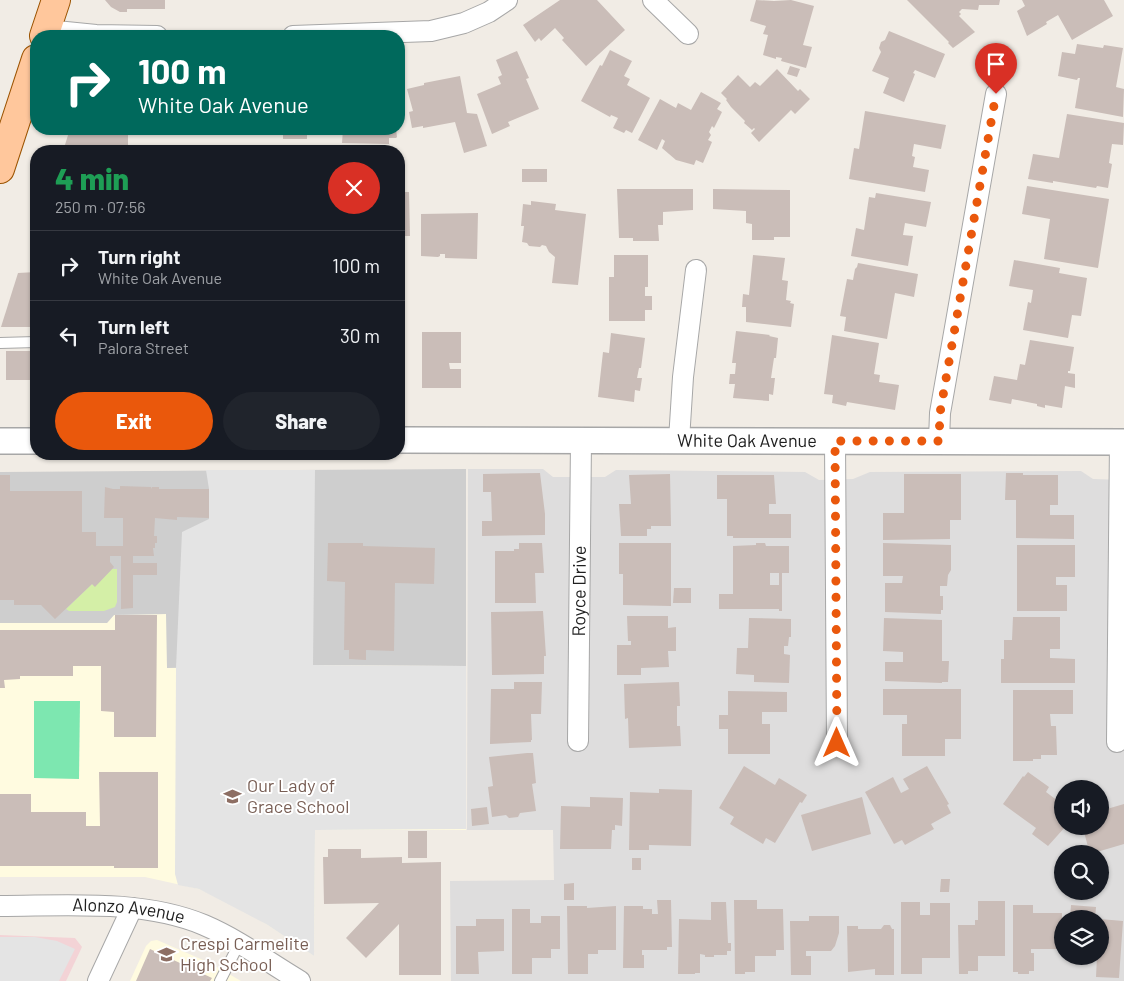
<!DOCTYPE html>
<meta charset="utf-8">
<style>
body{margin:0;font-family:Barlow,sans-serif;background:#20242c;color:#f1f3f6;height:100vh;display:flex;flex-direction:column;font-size:19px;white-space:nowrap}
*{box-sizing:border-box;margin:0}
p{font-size:16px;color:#9ea1a6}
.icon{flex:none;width:28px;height:28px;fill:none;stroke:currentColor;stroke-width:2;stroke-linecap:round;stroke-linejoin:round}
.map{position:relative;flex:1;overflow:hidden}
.sheet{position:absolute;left:30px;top:145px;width:375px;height:315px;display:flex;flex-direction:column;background:#171b24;border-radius:20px;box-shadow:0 1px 4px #0004}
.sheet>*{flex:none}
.guide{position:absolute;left:30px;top:30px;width:375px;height:105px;border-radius:20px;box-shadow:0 1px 4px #0004;background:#00695c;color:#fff;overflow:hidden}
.fabs{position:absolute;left:1054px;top:780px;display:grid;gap:10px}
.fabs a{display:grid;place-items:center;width:55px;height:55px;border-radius:50%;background:#171b24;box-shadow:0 1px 4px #0004;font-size:25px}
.pin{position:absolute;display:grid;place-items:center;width:42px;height:42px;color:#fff;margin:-51px -21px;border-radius:50% 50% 50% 0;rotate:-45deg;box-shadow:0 0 5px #0007}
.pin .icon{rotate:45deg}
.me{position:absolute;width:55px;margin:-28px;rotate:0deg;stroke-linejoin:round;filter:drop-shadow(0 0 4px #0008)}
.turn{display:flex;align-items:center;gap:18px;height:105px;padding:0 25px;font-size:22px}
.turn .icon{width:65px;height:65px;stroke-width:2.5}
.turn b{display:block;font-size:35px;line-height:42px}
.round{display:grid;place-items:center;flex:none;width:52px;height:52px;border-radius:26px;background:#20242c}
.summary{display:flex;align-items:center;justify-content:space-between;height:85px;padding:0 25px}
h1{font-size:30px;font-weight:800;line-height:38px;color:#1e9e55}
.cta{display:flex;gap:10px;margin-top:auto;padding:10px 25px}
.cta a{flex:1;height:58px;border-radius:30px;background:#ea580c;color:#fff;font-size:20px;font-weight:800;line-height:58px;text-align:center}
.cta a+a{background:#20242c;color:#f1f3f6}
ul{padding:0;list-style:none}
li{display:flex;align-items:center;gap:15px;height:70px;padding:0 25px;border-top:1px solid #363941}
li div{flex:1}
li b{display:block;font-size:19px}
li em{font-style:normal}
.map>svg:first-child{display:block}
.residential{fill:#dedddd;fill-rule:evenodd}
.commercial{fill:#f3d3d6}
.education{fill:#fffbe0}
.religious{fill:#cecece}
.grass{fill:#d4efa7}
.pitch{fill:#7de7b0}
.parking{fill:#e4e4e4}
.building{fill:#cabdb8;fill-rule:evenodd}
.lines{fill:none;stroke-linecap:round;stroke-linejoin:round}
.service-casing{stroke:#a7a7a7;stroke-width:12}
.minor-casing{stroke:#a7a7a7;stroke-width:22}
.tertiary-casing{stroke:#a7a7a7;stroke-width:28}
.primary-casing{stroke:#9b5300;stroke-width:30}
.service{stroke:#fff;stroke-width:10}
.minor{stroke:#fff;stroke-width:20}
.tertiary{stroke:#fff;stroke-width:25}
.primary{stroke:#ffc79c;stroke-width:28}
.route{stroke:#ea580c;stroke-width:9;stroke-dasharray:0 16.2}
.labels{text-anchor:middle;stroke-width:4;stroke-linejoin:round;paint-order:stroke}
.street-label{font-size:18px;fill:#202020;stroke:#fff}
.education-label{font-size:18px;fill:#785e54;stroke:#fff;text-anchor:start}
</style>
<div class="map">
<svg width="1124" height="981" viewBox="0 0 1124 981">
<rect width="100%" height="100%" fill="#f1ece5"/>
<path class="residential" d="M468,469H543L553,477H605L616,470L805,472L819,480L853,479L870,472L1081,471L1093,479L1124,480V981H451L450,881L554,880L553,830H467ZM1062,789H1100V826H1062ZM1062,854H1100V891H1062ZM1062,919H1100V956H1062Z"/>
<polygon class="commercial" points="0,935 75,938 82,947 66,981 0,981"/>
<g class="education">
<polygon points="167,614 167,668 313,665 466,666 466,830 315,830 314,956 245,910 199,889 145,877 0,877 0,623 107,623 114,615"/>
<polygon points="157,940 210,963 241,981 130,981 146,946 151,941"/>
</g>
<polygon class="religious" points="466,469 466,666 313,665 167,668 166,614 114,615 107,623 0,623 0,472"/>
<polygon class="grass" points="112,569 117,569 117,602 115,607 104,611 69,611 66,609 92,584 95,586"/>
<polygon class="pitch" points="34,701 80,701 79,779 34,778"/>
<g class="parking">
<polygon points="206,470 315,470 313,665 466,666 466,829 315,830 314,956 266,924 199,889 178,885 175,874 176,668 182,532 209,519 209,489"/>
<polygon points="0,937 35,937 57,941 75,949 59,981 0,981"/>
</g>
<g class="building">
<polygon points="105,0 165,0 165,9 127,9 127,12 120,12 111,7"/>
<polygon points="560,0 597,0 625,30 586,66 562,40 564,38 555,28 541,41 539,38 535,42 523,25"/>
<polygon points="756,0 774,1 791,0 814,6 803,45 812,47 806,68 781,61 782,58 776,57 776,59 763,55 768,35 763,34 766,26 750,21"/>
<polygon points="907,0 1000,0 999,5 979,5 978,10 962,9 959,12 961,14 959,16 975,32 953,48 948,43 949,42"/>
<polygon points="1022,0 1104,0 1113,16 1072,40 1058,15 1046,22 1047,24 1027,36 1017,11 1025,6"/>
<polygon points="889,31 945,54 935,78 915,70 913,73 915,74 904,102 883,93 889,78 872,71 881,52 879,48 881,42 885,40"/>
<polygon points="1077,44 1103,48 1104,45 1123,48 1116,87 1124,89 1123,117 1075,108 1080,78 1078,78 1077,80 1058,76 1062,52 1075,54"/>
<polygon points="610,50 632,61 624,76 630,79 627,85 650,98 632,133 626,130 624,133 613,128 618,118 611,115 610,117 581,101 600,65 602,66"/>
<polygon points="517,51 529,78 526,79 539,109 508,122 510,126 492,134 477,94 501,84 498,77 502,75 496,60"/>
<polygon points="790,66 800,69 797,77 787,74"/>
<polygon points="777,69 798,91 800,89 810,99 795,114 791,110 759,142 751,133 755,129 754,128 752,130 744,123 745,121 731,107 726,100 727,99 721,93 738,75 750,87 755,82 760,86"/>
<polygon points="460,76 467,113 477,114 487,146 464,153 455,122 423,128 423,126 412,128 409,112 413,111 407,89 424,85 424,83"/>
<polygon points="701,92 721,103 717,109 722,112 714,128 712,126 709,132 711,135 708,140 712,142 703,163 696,160 694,165 676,160 662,148 665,141 662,139 657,150 638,140 660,99 676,108 678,103 691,110"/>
<polygon points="865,111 946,125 941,149 914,144 912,156 915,157 913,167 929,170 925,192 849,179 854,148 859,149"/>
<polygon points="1067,114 1124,123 1123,145 1112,144 1109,163 1112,164 1108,188 1097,186 1096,188 1053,181 1053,183 1028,179 1033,154 1059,158"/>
<polygon points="70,129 128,129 128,151 63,151"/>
<polygon points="283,129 334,129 334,135 307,135 307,139 283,139"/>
<polygon points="343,129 396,129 397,137 396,138 389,138 389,144 342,143"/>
<rect x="522" y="169" width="25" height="13"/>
<polygon points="1027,186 1109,199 1098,268 1044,259 1050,219 1022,214"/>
<polygon points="617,189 693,189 693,210 663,212 663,225 658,225 659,241 633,241 633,238 619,238"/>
<polygon points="713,189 790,190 790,237 774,237 774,240 752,240 752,224 746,223 746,211 713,209"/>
<polygon points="399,192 409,192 410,236 399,236"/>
<polygon points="876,193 931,202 926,227 905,223 903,235 913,236 908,266 851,256 856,228 864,230 869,197 875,198"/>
<polygon points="531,201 556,204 555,210 586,214 578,285 552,283 555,257 549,252 546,246 542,245 540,247 529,246 527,243 522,242 524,226 521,226 523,204 531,205"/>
<polygon points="478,213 477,259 445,258 445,254 440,254 440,256 438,257 421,256 421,214"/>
<polygon points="614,255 648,255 648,287 645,287 645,296 652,296 652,310 645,310 645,321 609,321 609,277 614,277"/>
<polygon points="753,255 785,258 782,280 788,281 786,300 791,301 790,303 794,304 791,327 746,322 746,307 742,307 743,294 749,295"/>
<polygon points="1014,260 1060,268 1059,273 1087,278 1081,316 1072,315 1068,338 1023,330 1028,302 1031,303 1033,290 1009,286"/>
<polygon points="858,263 918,274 914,297 895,293 887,339 844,331 846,317 840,316 847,279 853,280 855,269 857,267"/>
<polygon points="36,272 36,327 1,327 18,273"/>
<polygon points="736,331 770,335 769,336 778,338 776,358 774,358 771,378 775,378 773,395 769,394 769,401 733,398 735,384 729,384 730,374 735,374 736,363 732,363"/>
<polygon points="422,332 461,332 461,363 449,363 450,369 461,369 461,388 422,388"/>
<polygon points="611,333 645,338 641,368 639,368 637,378 642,378 640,391 635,390 634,402 598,397 603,352 609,353"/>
<polygon points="832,335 879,343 874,374 880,375 879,382 899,385 895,410 847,402 846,406 832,403 833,395 824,394"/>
<polygon points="1030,340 1074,347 1070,371 1068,371 1068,373 1075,374 1075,388 1065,386 1062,408 1045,405 1045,408 1037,406 1037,404 1012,399 1011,404 989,400 994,376 1017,380 1020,364 1025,365"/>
<polygon points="6,351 36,351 36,400 31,400 31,380 6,380"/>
<polygon points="540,473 545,514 545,535 482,536 482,521 492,521 491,492 483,492 483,474"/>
<polygon points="1006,473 1023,473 1023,475 1058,475 1058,505 1050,505 1050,515 1074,515 1074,539 1016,538 1016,500 1005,500"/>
<polygon points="670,474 671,526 651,526 651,529 647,529 647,536 621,536 619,504 631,504 629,475"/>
<polygon points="904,474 961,474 961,520 950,520 950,539 883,540 883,513 904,513"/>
<polygon points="0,475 10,475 10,491 82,491 82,532 96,532 96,546 123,546 123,518 104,518 105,487 113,489 120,489 120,486 151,487 151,489 152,487 159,487 159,489 209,489 209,518 177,517 177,520 155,518 154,536 157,536 157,543 155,543 155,548 153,548 154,556 133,556 133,563 157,563 157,575 133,575 133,608 121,609 121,556 110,556 110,562 114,567 95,587 92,584 55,619 41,605 14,605 14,600 0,600"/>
<polygon points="717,475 774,475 776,504 769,504 769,514 791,514 791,538 733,538 733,536 727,536 727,499 717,499"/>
<polygon points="328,543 363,543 363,546 435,548 434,584 395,583 394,651 366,650 366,660 349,659 349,650 344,650 345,582 327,581"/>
<polygon points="519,543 542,543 544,573 535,573 536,603 495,603 495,551 514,551 514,549 519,549"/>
<polygon points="619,543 671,543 671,606 623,605 623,574 619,574"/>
<path d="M756,543H765L766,546H789V573H782V611H779V609H719V594H733V546L756,545ZM770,573H779V585H770Z"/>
<polygon points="883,543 951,545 951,570 948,575 947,586 940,586 940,596 943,596 943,610 941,610 941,614 885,612 885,583 902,583 903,576 883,576"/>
<polygon points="1017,545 1075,545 1075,577 1056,577 1056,585 1067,585 1067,611 1017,611"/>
<polygon points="674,588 691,588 691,603 673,603"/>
<polygon points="543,611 546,656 544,656 544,674 492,675 491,612"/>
<polygon points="115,615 157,615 156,737 114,737 114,712 101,711 101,666 73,666 73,676 20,676 20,679 4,680 5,688 0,688 0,630 115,630"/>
<polygon points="627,616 668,616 668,628 676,627 676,651 668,651 669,667 641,668 641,675 617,675 617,645 631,645 631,641 628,641"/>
<polygon points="1013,617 1060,617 1060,649 1050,649 1050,658 1075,659 1075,683 1001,683 1001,659 1004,659 1004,640 1012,640"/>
<polygon points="749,618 791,619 791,637 789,637 788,646 784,646 784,654 790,655 789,683 754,682 754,675 736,674 737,648 748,648"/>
<polygon points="884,618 942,620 942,661 949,661 948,682 942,682 942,683 885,681 885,662 903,662 903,652 883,651"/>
<polygon points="514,682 542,682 541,714 531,714 532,740 531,740 531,742 490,744 491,689 514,689"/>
<polygon points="679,682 680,706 677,706 677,726 680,726 681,746 629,748 628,718 625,719 624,684"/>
<polygon points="883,689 961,689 961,739 945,739 945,756 902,756 902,724 907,724 907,715 883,715"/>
<polygon points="1013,690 1073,690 1073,714 1050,714 1051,726 1056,726 1057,755 1041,755 1041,759 1033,759 1033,761 1013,761"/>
<polygon points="728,691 787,692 787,712 762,712 762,724 770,724 770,754 728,754 728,729 719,729 719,715 728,715"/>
<polygon points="527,753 533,753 536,783 532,784 536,811 520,813 518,817 509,818 506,815 492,817 488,787 493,786 489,757"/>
<polygon points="744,766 775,785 779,778 807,795 802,803 800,802 775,843 766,838 763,844 730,824 734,817 719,808"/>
<polygon points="927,766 949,804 947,805 951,813 931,824 934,829 905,845 902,840 894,844 865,792 893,777 901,793 909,789 903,779"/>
<polygon points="99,772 158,772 158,868 114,868 114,866 0,866 0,794 31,794 31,812 86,812 86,826 100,826"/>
<polygon points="1028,772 1049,787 1046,792 1058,801 1062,794 1062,826 1066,826 1048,846 1032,834 1036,828 1003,804 1023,776 1024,777"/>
<polygon points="1071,783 1078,789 1067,789"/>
<polygon points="659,789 692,790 691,846 649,845 649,850 629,850 630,792 659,793"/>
<polygon points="590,797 623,798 622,826 615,825 615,830 612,830 611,849 560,849 561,806 590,807"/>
<polygon points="862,797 871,834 812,851 801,815"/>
<polygon points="1124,804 1124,844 1090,854 1084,832 1089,831 1088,826 1100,826 1100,811"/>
<polygon points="487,807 489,824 472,826 471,809"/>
<rect x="408" y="831" width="19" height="27"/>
<polygon points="328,849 361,849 361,858 402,857 402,863 441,862 441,975 399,975 399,924 366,958 346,938 379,903 324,904 323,857 328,857"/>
<rect x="632" y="858" width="9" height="12"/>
<polygon points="941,879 950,879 949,892 940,892"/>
<polygon points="574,883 574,900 564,900 564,884"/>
<polygon points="657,900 671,900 672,947 667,947 667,950 642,950 642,955 644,955 644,968 623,968 624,906 643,906 643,909 652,909 652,914 658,914"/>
<polygon points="734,900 757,900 757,909 783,909 784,950 776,950 776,956 755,956 755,972 745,972 745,974 735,974"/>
<polygon points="978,901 1005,901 1005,956 978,956 978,971 968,971 968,974 959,974 958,925 975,925 975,920 978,920"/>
<polygon points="711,902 726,902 728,943 731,943 731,951 727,951 727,955 714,955 714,957 705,957 705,955 700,954 700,973 695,973 695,974 678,974 679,919 711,920"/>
<polygon points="901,902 920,902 920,915 930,915 930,903 950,903 950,958 922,958 922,974 901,974"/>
<polygon points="1013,905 1033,905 1033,913 1062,913 1062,949 1031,949 1031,953 1034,953 1034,971 1029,971 1029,974 1018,974 1018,972 1013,972"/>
<polygon points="1071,905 1096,907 1095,919 1070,919"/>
<polygon points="567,906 587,906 587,908 616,906 616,950 598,950 598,954 588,954 588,974 568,974"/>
<polygon points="512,909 530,909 530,923 541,923 541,916 560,916 560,949 551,949 551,958 532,958 532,974 512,974"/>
<polygon points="809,916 839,916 839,933 835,946 831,951 806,951 806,956 811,956 811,975 791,975 790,921 809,921"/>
<polygon points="476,919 504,919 504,951 478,952 479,974 456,974 456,926 476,926"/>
<polygon points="1100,919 1123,921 1119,978 1096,977 1097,956 1100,956"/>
<polygon points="884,925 890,925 892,929 894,929 894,975 875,975 875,969 848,972 847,926 858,926 858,929 881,929"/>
<polygon points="150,949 212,978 210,981 136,981"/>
</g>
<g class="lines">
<defs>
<g id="service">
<polyline points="0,343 36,342"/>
<polyline points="220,981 240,942"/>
</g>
<g id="minor">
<polyline points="653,0 688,34"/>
<polyline points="46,30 96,35 157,36"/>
<polyline points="293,36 431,31 464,23 489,12 507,0"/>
<polyline points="679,440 683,377 696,270"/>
<polyline points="835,441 837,743"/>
<polyline points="939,441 940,413 996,94"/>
<path id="s1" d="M578,741L581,440"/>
<polyline points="1117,742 1120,442"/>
<path id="s2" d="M0,906C66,906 142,899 204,925C239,940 268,962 300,981"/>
<polyline points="98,981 132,908"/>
</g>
<g id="tertiary">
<path id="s3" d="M399,440L1124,442"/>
<polyline points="0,441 36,441"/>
</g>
<g id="primary">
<polyline points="44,36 56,0"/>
<polyline points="0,169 36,59"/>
</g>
</defs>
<use href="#service" class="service-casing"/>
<use href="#minor" class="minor-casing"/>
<use href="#tertiary" class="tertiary-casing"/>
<use href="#primary" class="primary-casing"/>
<use href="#service" class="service"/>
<use href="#minor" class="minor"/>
<use href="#tertiary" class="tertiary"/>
<use href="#primary" class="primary"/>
</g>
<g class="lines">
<polyline class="route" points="837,743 835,441 939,441 940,413 996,94"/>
</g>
<defs>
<symbol id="school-bare" viewBox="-9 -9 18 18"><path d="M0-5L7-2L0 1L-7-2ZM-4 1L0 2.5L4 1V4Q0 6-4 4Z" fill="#8d6e63" stroke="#fff" stroke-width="2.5" paint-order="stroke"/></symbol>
</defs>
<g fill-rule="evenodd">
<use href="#school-bare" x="220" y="784" width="25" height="25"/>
<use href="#school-bare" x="154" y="942" width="25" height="25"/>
</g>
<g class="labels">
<g class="street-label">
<text dy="6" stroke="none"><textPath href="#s3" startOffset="348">White Oak Avenue</textPath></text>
<text dy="6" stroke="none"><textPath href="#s1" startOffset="150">Royce Drive</textPath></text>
<text dy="6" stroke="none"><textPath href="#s2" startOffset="129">Alonzo Avenue</textPath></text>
</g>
<g class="education-label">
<text x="247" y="792">Our Lady of<tspan x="247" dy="21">Grace School</tspan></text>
<text x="180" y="950">Crespi Carmelite<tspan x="180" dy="21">High School</tspan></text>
</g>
</g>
</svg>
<div class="fabs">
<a><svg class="icon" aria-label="sound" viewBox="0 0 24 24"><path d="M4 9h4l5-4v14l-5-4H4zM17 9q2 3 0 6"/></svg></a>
<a><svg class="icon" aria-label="search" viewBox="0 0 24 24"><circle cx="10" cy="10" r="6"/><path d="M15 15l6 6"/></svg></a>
<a><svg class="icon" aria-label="layers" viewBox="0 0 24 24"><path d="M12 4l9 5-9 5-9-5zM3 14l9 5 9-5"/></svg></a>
</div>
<div class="pin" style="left:996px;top:94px;background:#d93025"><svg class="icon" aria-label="arrive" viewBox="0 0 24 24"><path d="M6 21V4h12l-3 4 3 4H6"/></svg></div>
<svg class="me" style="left:837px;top:743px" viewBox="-20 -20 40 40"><path d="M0-17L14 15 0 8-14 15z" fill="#ea580c" stroke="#fff" stroke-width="4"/></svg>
<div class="guide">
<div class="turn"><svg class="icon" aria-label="right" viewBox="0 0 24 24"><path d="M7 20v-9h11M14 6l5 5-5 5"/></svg><div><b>100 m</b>White Oak Avenue</div></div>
</div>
<section class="sheet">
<div class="summary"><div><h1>4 min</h1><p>250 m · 07:56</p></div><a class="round" style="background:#d93025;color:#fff"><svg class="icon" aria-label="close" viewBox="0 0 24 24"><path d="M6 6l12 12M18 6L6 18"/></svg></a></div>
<ul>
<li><svg class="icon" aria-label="right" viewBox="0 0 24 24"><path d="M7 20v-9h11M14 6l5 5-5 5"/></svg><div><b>Turn right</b><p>White Oak Avenue</p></div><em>100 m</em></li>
<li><svg class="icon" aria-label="left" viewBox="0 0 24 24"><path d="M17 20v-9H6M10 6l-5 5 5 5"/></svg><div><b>Turn left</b><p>Palora Street</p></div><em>30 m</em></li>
</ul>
<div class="cta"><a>Exit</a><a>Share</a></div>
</section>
</div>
